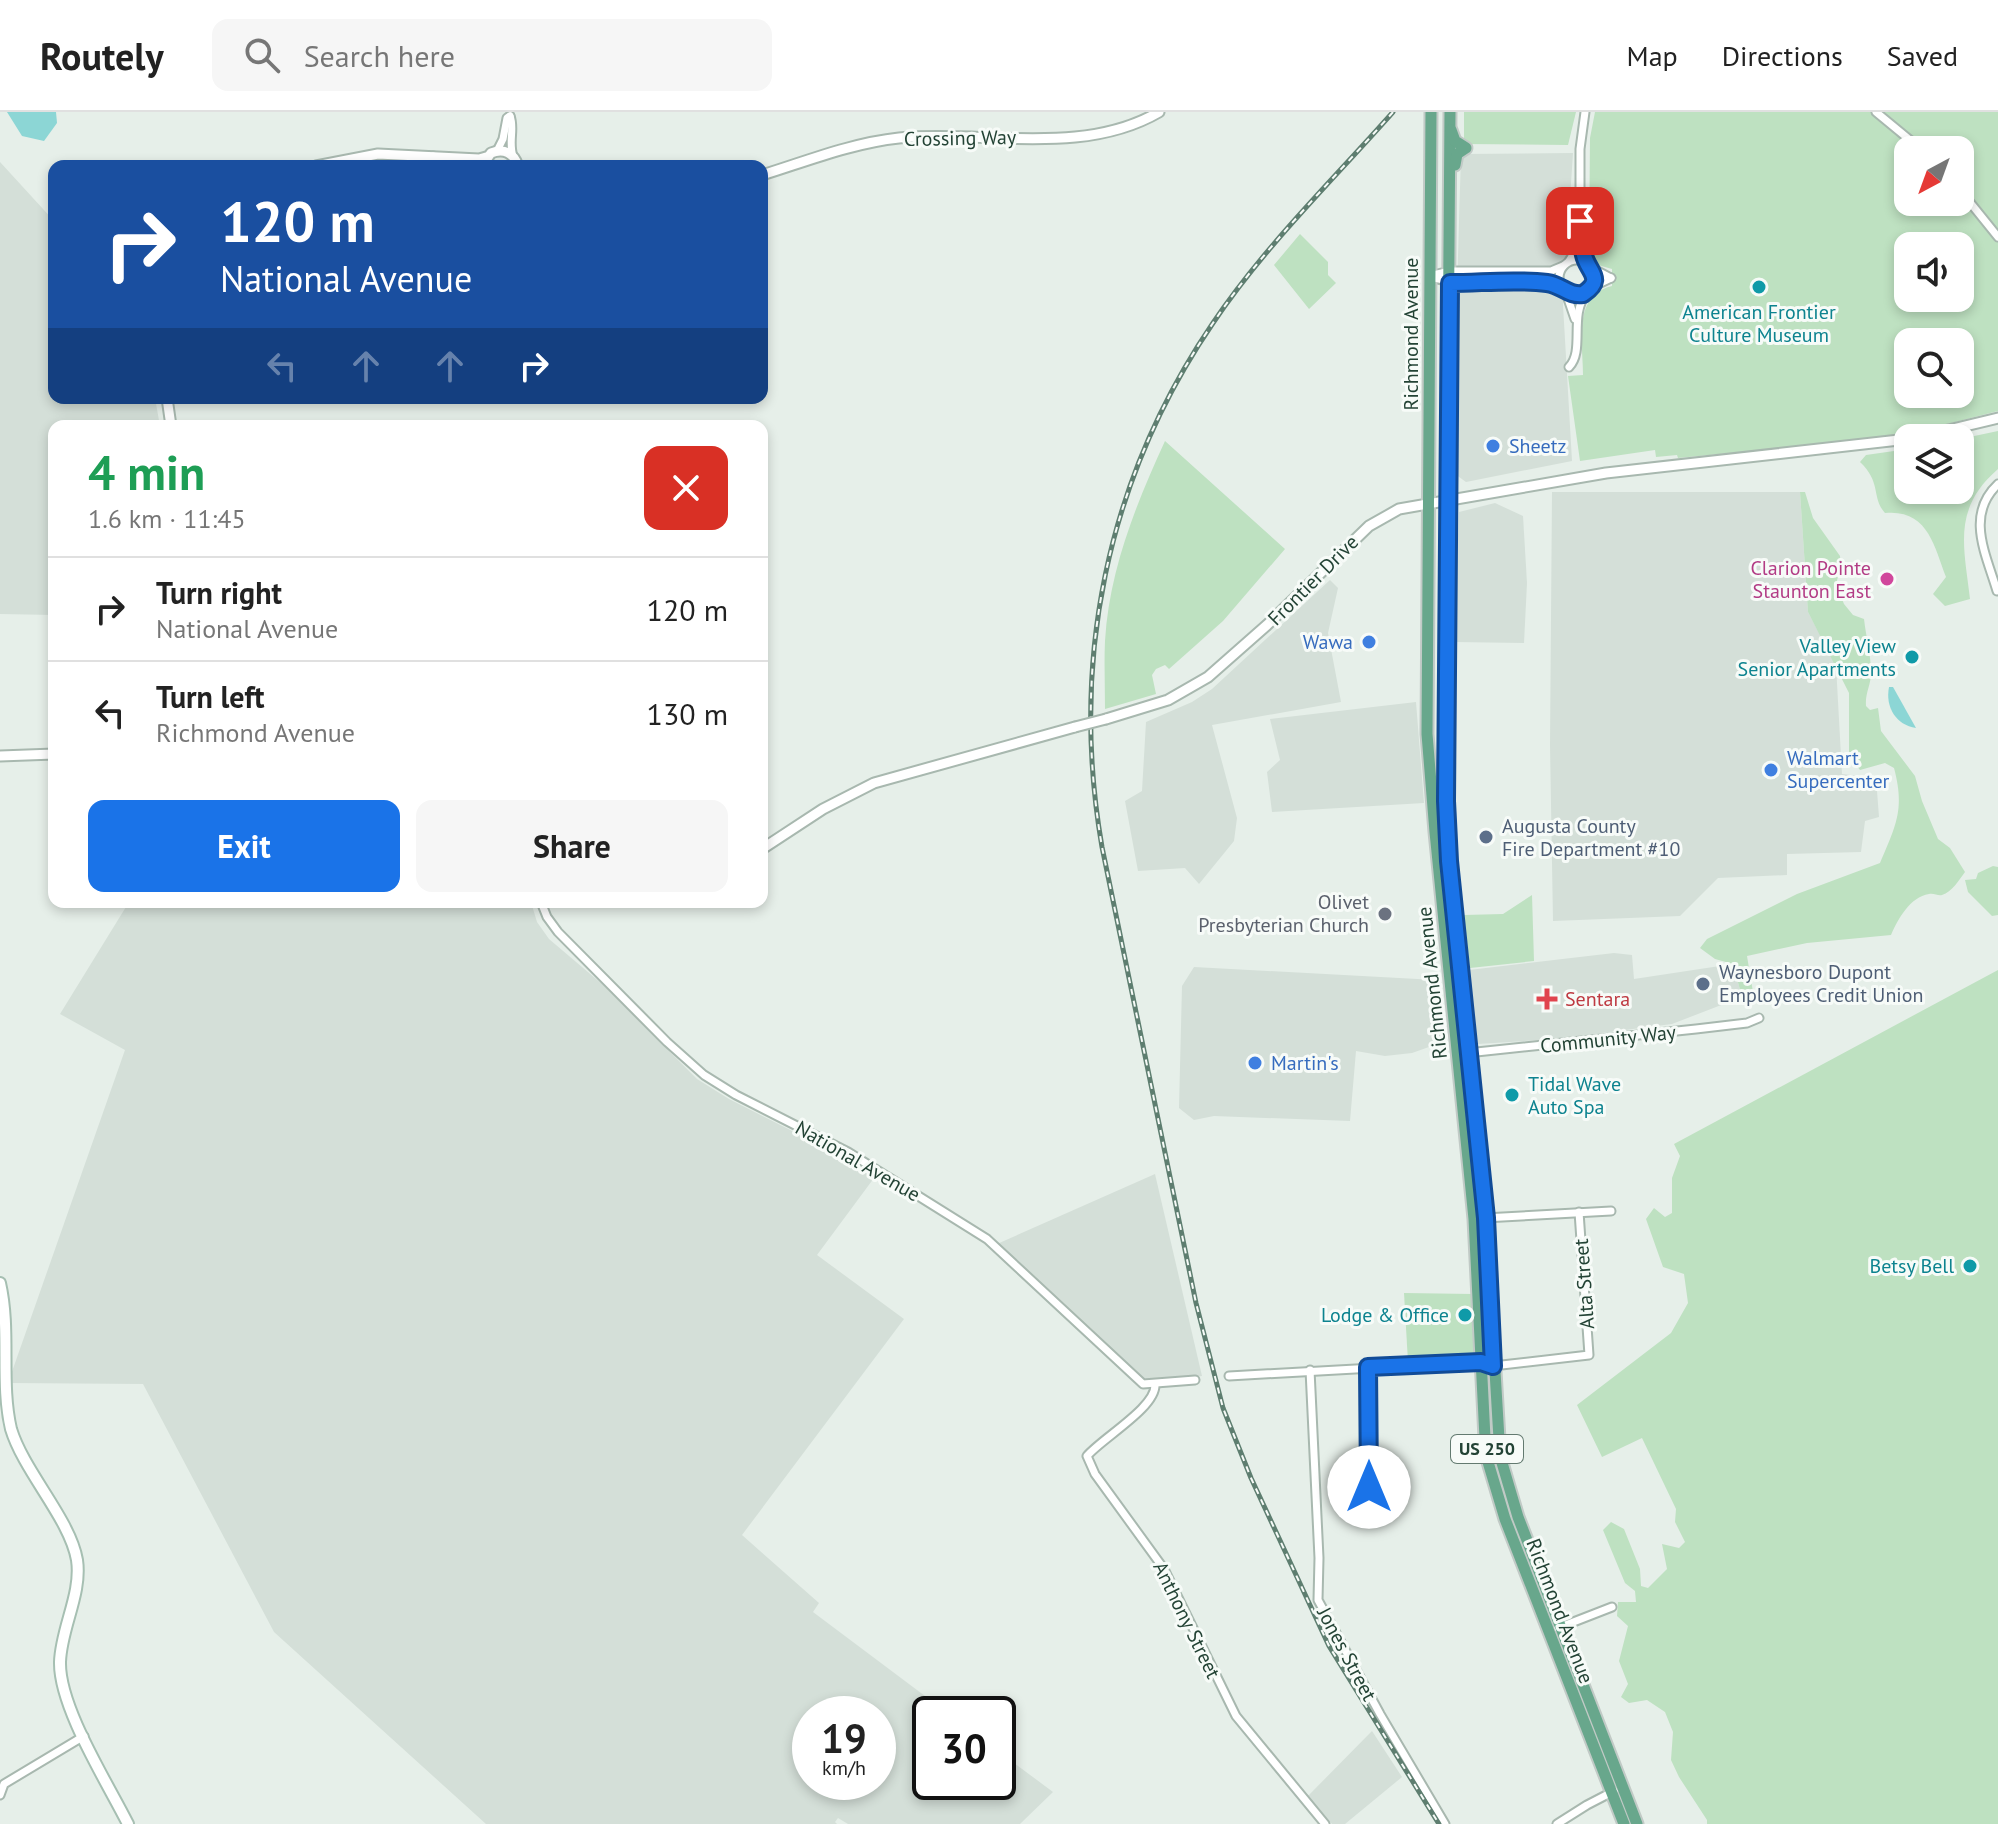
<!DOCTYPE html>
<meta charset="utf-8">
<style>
body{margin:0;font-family:"PT Sans",sans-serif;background:#f6f6f6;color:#222;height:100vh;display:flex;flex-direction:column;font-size:30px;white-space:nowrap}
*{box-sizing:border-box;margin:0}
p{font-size:26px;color:#767676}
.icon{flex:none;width:44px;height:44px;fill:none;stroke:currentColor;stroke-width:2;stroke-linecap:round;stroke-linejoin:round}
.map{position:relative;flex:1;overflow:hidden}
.drawer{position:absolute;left:48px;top:308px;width:720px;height:488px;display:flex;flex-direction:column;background:#fff;border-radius:16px;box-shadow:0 4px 12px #0003}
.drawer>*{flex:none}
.top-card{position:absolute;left:48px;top:48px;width:720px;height:244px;border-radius:16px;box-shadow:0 4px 12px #0003;background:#1a4fa0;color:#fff;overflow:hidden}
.needle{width:52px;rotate:221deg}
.controls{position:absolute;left:1894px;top:24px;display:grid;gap:16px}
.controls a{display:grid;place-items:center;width:80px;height:80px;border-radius:16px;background:#fff;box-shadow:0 4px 12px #0003;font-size:40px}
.speed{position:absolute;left:792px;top:1584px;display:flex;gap:16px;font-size:40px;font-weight:700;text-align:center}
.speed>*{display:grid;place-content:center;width:104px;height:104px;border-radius:50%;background:#fff;box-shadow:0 4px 12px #0003;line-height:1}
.speed small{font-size:20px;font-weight:400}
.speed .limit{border:4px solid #111;border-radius:12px;background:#fff;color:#111}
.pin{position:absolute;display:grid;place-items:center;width:68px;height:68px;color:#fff;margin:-34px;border-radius:16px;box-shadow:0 4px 12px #0006}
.me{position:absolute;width:88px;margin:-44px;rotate:0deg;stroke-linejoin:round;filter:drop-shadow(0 0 6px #0008)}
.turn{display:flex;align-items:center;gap:28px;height:168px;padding:0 40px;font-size:36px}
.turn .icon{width:104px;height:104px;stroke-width:2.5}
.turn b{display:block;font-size:56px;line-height:68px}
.lanes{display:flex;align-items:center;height:76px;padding:0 40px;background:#0003;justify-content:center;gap:40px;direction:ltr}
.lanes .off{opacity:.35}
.round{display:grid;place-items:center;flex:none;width:84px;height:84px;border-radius:16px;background:#f6f6f6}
.head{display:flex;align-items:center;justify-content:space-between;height:136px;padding:0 40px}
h1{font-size:48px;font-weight:700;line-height:60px;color:#1e9e55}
.primary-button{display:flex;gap:16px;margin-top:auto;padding:16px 40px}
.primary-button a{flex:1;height:92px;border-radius:16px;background:#1a73e8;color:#fff;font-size:32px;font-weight:700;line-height:92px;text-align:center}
.primary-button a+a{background:#f6f6f6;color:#222}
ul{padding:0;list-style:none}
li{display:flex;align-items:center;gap:24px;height:104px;padding:0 40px;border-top:2px solid #e0e0e0}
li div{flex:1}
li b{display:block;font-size:30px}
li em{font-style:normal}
header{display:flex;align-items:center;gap:48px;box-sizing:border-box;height:112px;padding:0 40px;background:#fff;border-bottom:2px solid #e0e0e0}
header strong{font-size:38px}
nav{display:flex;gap:44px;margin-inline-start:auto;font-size:28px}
.search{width:560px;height:72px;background:#f6f6f6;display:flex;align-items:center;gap:20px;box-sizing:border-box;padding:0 28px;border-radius:16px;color:#767676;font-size:30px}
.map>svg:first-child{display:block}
.built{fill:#d4dfd8;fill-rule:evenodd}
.green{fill:#bee1c1;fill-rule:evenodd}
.water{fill:#8cd6d5}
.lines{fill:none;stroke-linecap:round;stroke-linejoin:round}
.minor-casing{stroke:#a8b8af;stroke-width:11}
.tertiary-casing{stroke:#a8b8af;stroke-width:13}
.secondary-casing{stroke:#a6bfb2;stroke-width:14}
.primary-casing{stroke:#c1cac6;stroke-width:15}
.minor{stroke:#fff;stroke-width:7}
.tertiary{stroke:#fff;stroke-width:9}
.secondary{stroke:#fff;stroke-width:10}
.primary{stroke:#68a78c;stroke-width:11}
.rail-casing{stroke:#5e7e70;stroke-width:5}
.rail{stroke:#f7fbf8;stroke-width:2;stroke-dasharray:6;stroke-linecap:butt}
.tertiary-bridge-casing{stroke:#a8b8af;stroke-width:13;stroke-linecap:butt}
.tertiary-bridge{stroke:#fff;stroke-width:9}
.route-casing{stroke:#114b97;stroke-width:20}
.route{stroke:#1a73e8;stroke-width:14}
.culture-dot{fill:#0f9aa8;stroke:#f7fbf8;stroke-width:3}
.shop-dot{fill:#3f7fe0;stroke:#f7fbf8;stroke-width:3}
.hotel-dot{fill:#d1479c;stroke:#f7fbf8;stroke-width:3}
.service-dot{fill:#5c6f8a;stroke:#f7fbf8;stroke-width:3}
.worship-dot{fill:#6b7280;stroke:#f7fbf8;stroke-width:3}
.health-dot{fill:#e0444e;stroke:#f7fbf8;stroke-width:3}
.labels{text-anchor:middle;stroke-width:6;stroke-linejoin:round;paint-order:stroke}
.shield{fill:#f7fbf8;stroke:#637a70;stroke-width:2}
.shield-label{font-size:18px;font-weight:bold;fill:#234335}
.street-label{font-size:20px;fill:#234335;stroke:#f7fbf8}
.culture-label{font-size:20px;fill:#0d838f;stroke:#f7fbf8;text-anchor:end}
.shop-label{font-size:20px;fill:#366cbe;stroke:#f7fbf8;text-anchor:start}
.hotel-label{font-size:20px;fill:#b23c85;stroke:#f7fbf8;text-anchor:end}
.service-label{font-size:20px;fill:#4e5e75;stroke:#f7fbf8;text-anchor:start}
.worship-label{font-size:20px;fill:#5b616d;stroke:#f7fbf8;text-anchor:end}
.health-label{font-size:20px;fill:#be3a42;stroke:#f7fbf8;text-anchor:start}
</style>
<header>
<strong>Routely</strong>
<div class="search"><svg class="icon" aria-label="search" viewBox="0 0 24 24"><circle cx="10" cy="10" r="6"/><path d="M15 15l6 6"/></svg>Search here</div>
<nav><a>Map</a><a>Directions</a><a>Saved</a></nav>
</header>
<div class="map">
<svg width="1998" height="1712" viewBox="0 0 1998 1712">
<rect width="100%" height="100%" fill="#e6efe9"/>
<g class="built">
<polygon points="1573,41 1563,193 1572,349 1466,370 1455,362 1456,212 1461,42"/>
<polygon points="0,50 54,109 54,286 155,286 160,314 54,314 54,503 0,502"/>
<polygon points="1552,380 1800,380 1808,500 1836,553 1842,662 1876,666 1879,705 1865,709 1861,740 1787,742 1787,763 1718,766 1680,804 1553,809 1550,633"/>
<polygon points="1495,391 1523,404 1527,471 1524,531 1454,530 1459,400"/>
<polygon points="1330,468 1338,476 1328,521 1341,590 1212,613 1237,706 1234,729 1199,772 1185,756 1138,759 1125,689 1142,679 1146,610 1192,590 1212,577"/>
<polygon points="1416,590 1424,691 1272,700 1267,660 1280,648 1270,607"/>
<path d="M129,790H531L537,810L549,827L602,872L697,967L729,987L822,1034L874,1066L817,1143L904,1207L742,1423L819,1491L813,1500L949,1602H930V1670H998V1639L1053,1680L1020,1712H848L838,1706L835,1710L837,1712H486L274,1520L143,1272L8,1271L125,938L60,902ZM810,1602H878V1670H843L828,1685L810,1670L807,1666L810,1662Z"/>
<polygon points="1614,841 1632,843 1634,867 1733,852 1742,885 1672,912 1555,927 1478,932 1469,858"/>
<polygon points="1194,855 1436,868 1443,930 1412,941 1385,944 1356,939 1350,1009 1214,1004 1194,1008 1179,996 1182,874"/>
<polygon points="1155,1062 1202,1264 1144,1272 997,1132"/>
<polygon points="1372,1619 1402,1665 1345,1712 1332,1712 1308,1684"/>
</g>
<g class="green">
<polygon points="1464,0 1576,0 1568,33 1464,32"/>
<path d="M1595,0H1998V299L1920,319L1875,327L1678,346L1677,343L1656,345L1655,338L1580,349L1568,264L1583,263C1583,231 1572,183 1612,174V157L1598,153L1589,139L1590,26ZM1908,38H1960V90H1908ZM1908,134H1960V186H1908ZM1908,230H1960V282H1908Z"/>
<polygon points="1300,122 1328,150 1328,163 1336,171 1309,197 1274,153"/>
<path d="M1998,319V357C1952,397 1964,434 1970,487L1945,494L1933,482L1946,465C1934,434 1928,397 1885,401C1871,385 1882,371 1860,350L1866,343L1908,337V378H1960V327Z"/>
<path d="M1165,329L1285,437L1223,509L1169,557L1165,553L1156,557L1152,563L1156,582L1105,597C1105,574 1104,551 1105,529C1109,459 1136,392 1165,329Z"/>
<path d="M1800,380H1805L1813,406L1840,444L1841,454L1836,472L1844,492L1853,503L1864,507C1866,525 1871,543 1871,561C1871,573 1865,581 1866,594L1870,598L1878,596L1881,619L1915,664L1922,689L1938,727L1950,736L1965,760C1959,768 1952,780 1942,783C1938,784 1934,781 1929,782C1910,785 1898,807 1891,823L1807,831L1747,844L1753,880L1748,892L1742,885L1733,852L1715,847L1700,836L1707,827L1797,782L1880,751C1896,713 1905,697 1894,656L1885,651L1860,658L1849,644V581L1808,500Z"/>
<polygon points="1993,754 1998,755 1998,803 1992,804 1968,780 1965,768 1976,767 1978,761"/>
<polygon points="1532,783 1534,849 1470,856 1464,803 1503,802"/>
<polygon points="1998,858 1998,1712 1707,1712 1707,1708 1679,1665 1671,1648 1673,1620 1665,1600 1647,1588 1629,1591 1621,1585 1628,1572 1619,1549 1628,1514 1617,1504 1618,1490 1636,1490 1635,1479 1625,1471 1603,1418 1611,1410 1624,1417 1640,1457 1641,1474 1648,1476 1667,1457 1662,1432 1679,1436 1685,1430 1675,1410 1676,1397 1642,1326 1602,1345 1577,1293 1671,1221 1688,1191 1684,1162 1663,1155 1646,1107 1654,1096 1665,1105 1672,1101 1672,1066 1680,1044 1674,1032"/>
<polygon points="1404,1181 1473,1182 1475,1245 1408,1250"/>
<polygon points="811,1670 843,1670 828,1686"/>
</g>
<g class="water">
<polygon points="7,0 56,0 57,11 44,29 22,24"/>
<path d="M1889,575H1893L1916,616C1896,613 1885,595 1889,575Z"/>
</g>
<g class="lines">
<defs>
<g id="minor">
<polyline points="1585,0 1580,37 1580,109 1587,151"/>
<polyline points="1876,0 1922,38"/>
<path d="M510,4C515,16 508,30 513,44"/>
<polyline points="497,39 503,27 507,6 510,4"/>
<polyline points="1960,78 1998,125"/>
<circle cx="1577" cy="166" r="18"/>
<polyline points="1569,149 1574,141 1580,109"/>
<polyline points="1592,156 1611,166"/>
<polyline points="1429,164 1450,159 1551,159 1563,154"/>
<path d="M1431,165C1473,179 1519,163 1562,175"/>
<polyline points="1592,175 1611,166"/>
<polyline points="1566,181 1575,207"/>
<path d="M1569,255C1585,239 1569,204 1586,182"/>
<path d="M1997,479C1986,442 1965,403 1998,372"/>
<polyline points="541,790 547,805 558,820 667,930 704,963 736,983 848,1040 987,1127 1143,1272 1195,1268"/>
<polyline points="1467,941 1696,917 1747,911 1759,906"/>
<polyline points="1484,1106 1611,1099"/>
<polyline points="1368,1255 1368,1348 1372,1401"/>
<polyline points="1310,1258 1319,1446 1318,1488 1380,1602 1445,1712"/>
<polyline points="1229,1264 1481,1250 1493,1254 1589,1243 1579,1100"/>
<path d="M1155,1272C1157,1295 1102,1326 1087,1344L1095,1362L1164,1457L1236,1604L1325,1712"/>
<polyline points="1558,1516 1612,1495"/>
<polyline points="0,1683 4,1672 84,1624"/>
<polyline points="1557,1712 1587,1693 1614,1679"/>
</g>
<g id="tertiary">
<polyline points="433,45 462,54"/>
<polyline points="316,54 378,42 479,47 486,45"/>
<path d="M482,54L491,41C504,36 514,41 518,54"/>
<path d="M762,63C807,49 852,31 899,26C983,18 1082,45 1159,0"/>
<polyline points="167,286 171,314"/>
<polyline points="1915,326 1998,306"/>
<polyline points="1106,607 1168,588 1208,565 1267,513 1369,414 1399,397 1606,361 1908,327"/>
<polyline points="0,644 54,642"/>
<polyline points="762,737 823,697 874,671 1075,615"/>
</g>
<path id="secondary" d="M0,1171C11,1219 0,1270 11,1317C24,1360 70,1407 77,1448C82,1482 61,1516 60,1550C59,1595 107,1670 128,1712"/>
<g id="primary">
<polyline points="1431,0 1427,622 1435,720 1474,1107 1485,1326 1488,1350 1505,1407 1624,1712"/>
<polyline points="1450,0 1445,666 1449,749 1486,1106 1500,1344 1518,1405 1637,1712"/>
<polyline points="1451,18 1455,29 1466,36 1457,42 1455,53"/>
</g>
</defs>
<use href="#minor" class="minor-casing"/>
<use href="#tertiary" class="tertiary-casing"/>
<use href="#secondary" class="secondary-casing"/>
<use href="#primary" class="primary-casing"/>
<use href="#minor" class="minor"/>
<use href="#tertiary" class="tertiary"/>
<use href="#secondary" class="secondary"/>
<use href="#primary" class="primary"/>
<defs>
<path id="rail" d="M1393,0C1332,69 1264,135 1213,211C1106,368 1070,550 1102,735L1196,1191L1223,1296L1251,1366L1329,1534L1439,1712"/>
</defs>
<use href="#rail" class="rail-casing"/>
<use href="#rail" class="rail"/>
<defs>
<polyline id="tertiary-bridge" points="1075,615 1106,607"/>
</defs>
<use href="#tertiary-bridge" class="tertiary-bridge-casing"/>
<use href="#tertiary-bridge" class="tertiary-bridge"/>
</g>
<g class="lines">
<defs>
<path id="route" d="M1369,1375L1368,1255L1481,1250L1493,1254L1486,1106L1449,749L1446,689L1450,171C1481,171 1516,167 1547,171C1562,173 1568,184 1583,182C1606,167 1587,159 1584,143C1581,131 1585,121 1580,109"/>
</defs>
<use href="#route" class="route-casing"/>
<use href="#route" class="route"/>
</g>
<g class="culture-dot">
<circle cx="1759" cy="175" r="8"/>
<circle cx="1912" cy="545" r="8"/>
<circle cx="1512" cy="983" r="8"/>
<circle cx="1970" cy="1154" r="8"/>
<circle cx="1465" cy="1203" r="8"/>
</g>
<g class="shop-dot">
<circle cx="1493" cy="334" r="8"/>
<circle cx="1369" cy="530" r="8"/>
<circle cx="1771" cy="658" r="8"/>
<circle cx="1255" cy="951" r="8"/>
</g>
<circle class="hotel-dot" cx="1887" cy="467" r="8"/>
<g class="service-dot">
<circle cx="1486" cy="725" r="8"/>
<circle cx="1703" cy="872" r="8"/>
</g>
<circle class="worship-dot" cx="1385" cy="802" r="8"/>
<path class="health-dot" d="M1543 875h8v8h8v8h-8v8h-8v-8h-8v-8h8z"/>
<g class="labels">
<rect class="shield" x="1451" y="1323" width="72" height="28" rx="6"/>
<g class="shield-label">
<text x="1487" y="1343">US 250</text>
</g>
<g class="street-label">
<text transform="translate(960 26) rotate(-1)" y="7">Crossing Way</text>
<text transform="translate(1411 222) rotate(-90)" y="7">Richmond Avenue</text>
<text transform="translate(1313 468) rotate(-45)" y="7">Frontier Drive</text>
<text transform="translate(1432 871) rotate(-96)" y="7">Richmond Avenue</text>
<text transform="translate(1608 927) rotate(-6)" y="7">Community Way</text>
<text transform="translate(858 1049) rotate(30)" y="7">National Avenue</text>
<text transform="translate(1584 1172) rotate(-94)" y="7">Alta Street</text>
<text transform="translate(1560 1499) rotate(69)" y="7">Richmond Avenue</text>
<text transform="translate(1187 1508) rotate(64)" y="7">Anthony Street</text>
<text transform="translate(1347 1542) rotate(62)" y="7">Jones Street</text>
</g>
<g class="culture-label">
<text x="1759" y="207" text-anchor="middle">American Frontier<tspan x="1759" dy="23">Culture Museum</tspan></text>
<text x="1896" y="541">Valley View<tspan x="1896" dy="23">Senior Apartments</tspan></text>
<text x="1528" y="979" text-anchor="start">Tidal Wave<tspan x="1528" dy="23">Auto Spa</tspan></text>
<text x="1954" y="1161">Betsy Bell</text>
<text x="1449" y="1210">Lodge &amp; Office</text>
</g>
<g class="shop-label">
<text x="1509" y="341">Sheetz</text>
<text x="1353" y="537" text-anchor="end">Wawa</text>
<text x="1787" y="653">Walmart<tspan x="1787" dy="23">Supercenter</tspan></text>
<text x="1271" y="958">Martin's</text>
</g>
<g class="hotel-label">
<text x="1871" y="463">Clarion Pointe<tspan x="1871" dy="23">Staunton East</tspan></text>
</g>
<g class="service-label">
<text x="1502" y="721">Augusta County<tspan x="1502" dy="23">Fire Department #10</tspan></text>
<text x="1719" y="867">Waynesboro Dupont<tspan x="1719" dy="23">Employees Credit Union</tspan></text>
</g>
<g class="worship-label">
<text x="1369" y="797">Olivet<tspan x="1369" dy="23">Presbyterian Church</tspan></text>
</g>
<g class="health-label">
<text x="1565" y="894">Sentara</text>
</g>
</g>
</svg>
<div class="controls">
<a><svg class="needle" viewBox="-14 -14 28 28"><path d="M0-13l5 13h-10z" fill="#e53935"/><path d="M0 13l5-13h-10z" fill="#767676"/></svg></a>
<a><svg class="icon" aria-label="sound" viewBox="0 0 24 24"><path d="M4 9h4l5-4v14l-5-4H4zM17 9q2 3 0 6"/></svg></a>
<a><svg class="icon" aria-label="search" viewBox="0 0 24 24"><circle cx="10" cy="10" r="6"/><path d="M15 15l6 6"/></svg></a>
<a><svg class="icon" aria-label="layers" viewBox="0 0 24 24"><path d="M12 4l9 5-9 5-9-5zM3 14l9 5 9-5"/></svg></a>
</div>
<div class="speed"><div>19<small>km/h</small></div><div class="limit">30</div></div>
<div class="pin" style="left:1580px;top:109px;background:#d93025"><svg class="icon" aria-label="arrive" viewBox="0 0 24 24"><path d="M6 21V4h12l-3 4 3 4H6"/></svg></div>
<svg class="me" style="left:1369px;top:1375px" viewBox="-20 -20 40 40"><circle r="19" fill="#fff"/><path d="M0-13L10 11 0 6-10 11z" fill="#1a73e8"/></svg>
<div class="top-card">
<div class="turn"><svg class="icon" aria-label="right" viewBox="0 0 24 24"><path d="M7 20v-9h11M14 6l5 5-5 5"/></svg><div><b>120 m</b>National Avenue</div></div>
<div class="lanes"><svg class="icon off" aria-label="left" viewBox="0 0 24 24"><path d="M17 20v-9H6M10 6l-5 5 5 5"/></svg><svg class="icon off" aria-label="ahead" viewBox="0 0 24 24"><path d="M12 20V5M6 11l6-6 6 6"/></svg><svg class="icon off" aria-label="ahead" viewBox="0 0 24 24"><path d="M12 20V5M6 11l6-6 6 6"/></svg><svg class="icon" aria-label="right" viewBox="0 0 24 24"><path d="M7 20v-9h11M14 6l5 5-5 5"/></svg></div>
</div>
<section class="drawer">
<div class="head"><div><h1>4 min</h1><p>1.6 km · 11:45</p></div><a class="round" style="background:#d93025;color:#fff"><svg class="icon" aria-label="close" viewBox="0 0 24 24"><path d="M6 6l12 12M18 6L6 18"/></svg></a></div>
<ul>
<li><svg class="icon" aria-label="right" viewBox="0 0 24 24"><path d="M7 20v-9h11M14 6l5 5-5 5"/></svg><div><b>Turn right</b><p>National Avenue</p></div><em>120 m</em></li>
<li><svg class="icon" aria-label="left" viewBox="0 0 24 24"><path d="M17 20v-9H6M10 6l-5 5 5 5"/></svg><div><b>Turn left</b><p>Richmond Avenue</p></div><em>130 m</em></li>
</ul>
<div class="primary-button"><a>Exit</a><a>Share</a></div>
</section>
</div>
